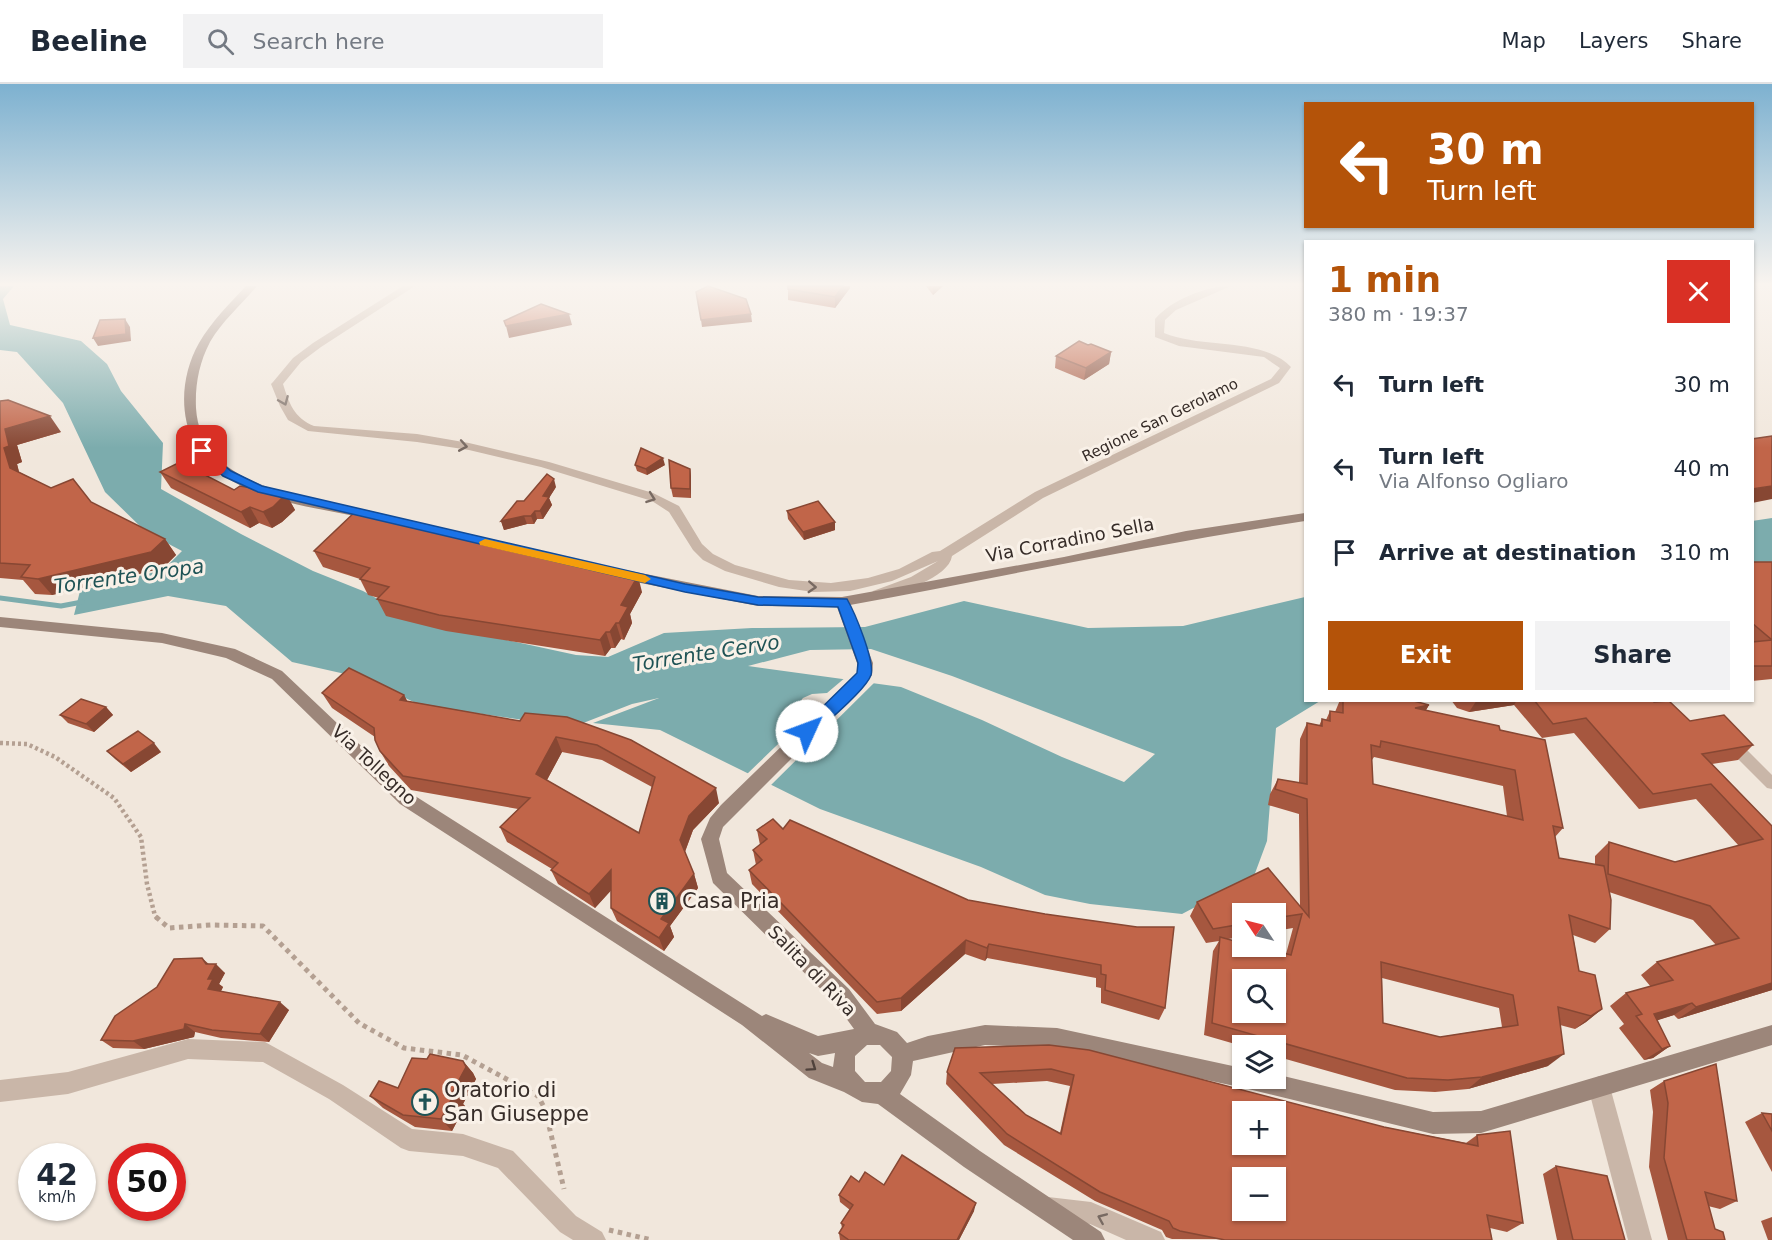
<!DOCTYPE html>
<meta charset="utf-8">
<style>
body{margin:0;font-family:"DejaVu Sans",sans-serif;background:#f2f2f3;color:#1f2937;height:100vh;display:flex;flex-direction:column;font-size:22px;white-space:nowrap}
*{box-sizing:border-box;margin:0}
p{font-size:20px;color:#747a83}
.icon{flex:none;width:33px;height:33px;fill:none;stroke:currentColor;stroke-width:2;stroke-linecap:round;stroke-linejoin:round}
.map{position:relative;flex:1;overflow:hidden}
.sheet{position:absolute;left:1304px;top:156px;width:450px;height:462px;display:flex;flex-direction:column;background:#fff;border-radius:0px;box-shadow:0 2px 4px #0004}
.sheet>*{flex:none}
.top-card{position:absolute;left:1304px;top:18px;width:450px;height:126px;border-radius:0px;box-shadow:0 2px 4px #0004;background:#b45309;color:#fff;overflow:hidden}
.needle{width:39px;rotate:305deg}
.controls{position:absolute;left:1232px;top:819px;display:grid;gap:12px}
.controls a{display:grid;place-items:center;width:54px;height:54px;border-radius:0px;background:#fff;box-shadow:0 2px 4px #0004;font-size:30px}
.speed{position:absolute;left:18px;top:1059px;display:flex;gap:12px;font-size:30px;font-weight:700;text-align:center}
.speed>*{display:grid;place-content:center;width:78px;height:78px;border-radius:50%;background:#fff;box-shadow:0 2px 4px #0004;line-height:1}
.speed small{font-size:15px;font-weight:400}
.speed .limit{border:9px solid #d22;background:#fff;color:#111}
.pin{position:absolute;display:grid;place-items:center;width:51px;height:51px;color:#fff;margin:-26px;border-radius:12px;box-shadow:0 3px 9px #0006}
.me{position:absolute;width:66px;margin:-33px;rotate:47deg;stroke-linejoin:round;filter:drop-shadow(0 0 4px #0008)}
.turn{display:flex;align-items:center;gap:21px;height:126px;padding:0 24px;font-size:27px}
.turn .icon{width:78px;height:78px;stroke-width:2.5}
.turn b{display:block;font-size:42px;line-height:51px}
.round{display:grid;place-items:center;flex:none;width:63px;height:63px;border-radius:0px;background:#f2f2f3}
.head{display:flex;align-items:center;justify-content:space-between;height:102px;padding:0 24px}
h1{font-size:36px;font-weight:800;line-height:45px;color:#b45309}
.primary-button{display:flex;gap:12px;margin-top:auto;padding:12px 24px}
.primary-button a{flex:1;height:69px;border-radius:0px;background:#b45309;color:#fff;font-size:24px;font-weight:800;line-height:69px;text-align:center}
.primary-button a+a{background:#f2f2f3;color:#1f2937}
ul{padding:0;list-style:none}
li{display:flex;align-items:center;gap:18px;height:84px;padding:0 24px}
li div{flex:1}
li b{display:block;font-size:22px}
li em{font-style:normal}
header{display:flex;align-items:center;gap:36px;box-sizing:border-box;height:84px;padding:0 30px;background:#fff;border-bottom:2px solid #e0e1e3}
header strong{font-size:28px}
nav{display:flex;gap:33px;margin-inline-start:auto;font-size:21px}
.search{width:420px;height:54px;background:#f2f2f3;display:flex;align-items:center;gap:15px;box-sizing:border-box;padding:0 21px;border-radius:0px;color:#747a83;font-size:22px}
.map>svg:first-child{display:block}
.water{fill:#7cacad;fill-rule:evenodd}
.pier{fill:#f1e7dc}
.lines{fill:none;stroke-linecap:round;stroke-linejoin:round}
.stream{stroke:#7cacad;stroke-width:5}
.path-far1{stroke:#b4a092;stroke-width:4.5;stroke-dasharray:3 3;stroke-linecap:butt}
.path{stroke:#b4a092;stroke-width:5;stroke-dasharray:4.5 4.5;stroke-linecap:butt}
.lane{fill:#c9b6a8;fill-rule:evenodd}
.street{fill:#c9b6a8;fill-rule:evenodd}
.secondary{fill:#9c867a;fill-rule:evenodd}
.wall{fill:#a6573f;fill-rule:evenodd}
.shaded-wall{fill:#874733}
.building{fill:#c16549;stroke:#874733;stroke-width:1.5;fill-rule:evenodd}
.oneway{stroke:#786a62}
.oneway2{stroke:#50423c}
.route{fill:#1a73e8;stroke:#114b97;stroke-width:1.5}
.slow{fill:#f59e0b}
.labels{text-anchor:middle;stroke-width:6;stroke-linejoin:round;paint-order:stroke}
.far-street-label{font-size:15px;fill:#362c28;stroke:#f9f1e8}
.street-label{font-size:18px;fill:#362c28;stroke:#f9f1e8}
.water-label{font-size:20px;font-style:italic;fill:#1f5355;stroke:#f9f1e8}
.near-poi-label{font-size:21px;fill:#362c28;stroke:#f9f1e8;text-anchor:start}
</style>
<header>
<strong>Beeline</strong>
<div class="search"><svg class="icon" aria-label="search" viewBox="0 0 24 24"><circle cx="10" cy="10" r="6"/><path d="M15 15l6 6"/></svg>Search here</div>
<nav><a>Map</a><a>Layers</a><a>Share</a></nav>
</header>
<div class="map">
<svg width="1772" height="1156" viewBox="0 0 1772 1156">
<rect width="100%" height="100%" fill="#f1e7dc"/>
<g class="water">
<path d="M0,202H14L3,215L10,241L81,257L107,280L121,307L163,359L161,405L241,450L313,487L363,507L418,537L576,571L608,573L664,549L752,544L865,543L964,517L1088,544L1183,542L1305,513V616L1320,617L1276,644L1267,757L1254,792L1182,830L1090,820L1045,811L981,783L820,725L660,646L593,639L659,614L632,620L573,643L420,621L363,594L292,578L226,522L168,512L74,531L80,507L163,486L182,467L146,448L105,408L63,319L17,268L0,266ZM871,565L952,592L1155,670L1124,698L1062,673L982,636L901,603L748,582L810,566Z"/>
<polygon points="1772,434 1772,486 1752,487 1752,437"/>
</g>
<polygon class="pier" points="846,593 876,597 769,703 746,691 802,637 797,631 795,624 803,614 812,610 827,609"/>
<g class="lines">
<polyline class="stream" points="0,514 61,522 82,518"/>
<polyline class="path-far1" points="0,659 27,660 55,673 114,714 141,753 147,800 155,832 158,835"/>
<g class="path">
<polyline points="156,833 169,844 211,841 263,842 359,939 404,964 462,971 538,1012 545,1025 564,1105"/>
<polyline points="609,1146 652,1156"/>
</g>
<polygon class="lane" points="1733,656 1738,657 1772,691 1772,705 1767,704 1728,665 1727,661 1728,657"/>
<g class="street">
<path d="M403,202H415L321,263L301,278L283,300C289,319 294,334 314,342L417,350L469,359L549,378L653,409L679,422L702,460L713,470L735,481L789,496L831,499L868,494L899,485L932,468L940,467L1035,408L1271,295L1280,284L1264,273L1179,262L1155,253V235C1171,216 1206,202 1231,202L1176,226L1165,236L1164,249C1202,265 1263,253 1291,283L1279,299L1043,414L952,472C949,494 898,509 878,515L873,513L871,510L873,507L911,493L938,477L892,497L850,507L813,508L779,503L725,487L703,476L693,466L669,428L652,417L541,383L469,366L417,358L308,347L288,336L280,322L271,300L273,298L293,274L313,259Z"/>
<polygon points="188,955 265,958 343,1001 412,1045 463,1050 513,1067 576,1132 602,1148 606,1156 573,1156 560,1148 498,1084 463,1072 409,1067 401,1064 329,1015 263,978 188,975 68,1010 0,1018 0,996 68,988"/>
<polygon points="1599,992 1606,996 1610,1003 1652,1156 1628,1156 1588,1003 1592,996"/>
<polygon points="1048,1113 1091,1118 1161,1148 1165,1156 1126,1156 1090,1140 1048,1135 1040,1132 1037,1124 1040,1116"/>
</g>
<g class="secondary">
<path d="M246,202H257C241,221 222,237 210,258C199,279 195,301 196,324C201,409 316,413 379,429L380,432L379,435L374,436C326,425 268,420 225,393C179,364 174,303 199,259C211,238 230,219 246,202Z"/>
<path d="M1305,429V437C1153,460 1002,493 850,521L873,579L872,591L859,607L723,743L719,755L727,789L849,905L875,940L897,948L907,959L928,952L985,941L1057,944L1242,984V994H1275V990L1433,1028L1481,1027L1772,941V961L1481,1049L1433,1050L1244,1004L1057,964L985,961L913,977L911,991L900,1010L980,1067L1101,1148L1105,1156H1073L964,1083L878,1020L862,1018L844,1008L809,994L742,941L400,720L272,595L226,574L162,559L0,543V533L162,549L235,565L282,587L412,710L762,932L766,930L818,952L854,945L835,919L713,799L701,755L710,734L721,721L857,589V579L837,523L758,522L620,495L615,493L613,490L615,487L620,485L758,512L842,513L1064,473L1186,447ZM867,961H880L892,973L891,987L881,998H865L855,987V972ZM809,969L818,972L835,969L833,983L822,979Z"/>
</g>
</g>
<g class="wall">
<polygon points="926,202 943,202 933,211"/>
<polygon points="850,204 835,224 788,216 788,205"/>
<polygon points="1088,261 1111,268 1109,280 1084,296 1055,284 1056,272"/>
<polygon points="0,317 61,348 17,361 22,378 17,380 19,388 51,404 91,418 165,455 176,471 163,484 52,511 35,510 23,496 0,494"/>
<polygon points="635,381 665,381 647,391 637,387"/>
<polygon points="690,385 691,393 691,414 673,413 671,404"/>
<polygon points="160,388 234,406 286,410 295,426 282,438 272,444 259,439 250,444 171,404"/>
<polygon points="556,403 549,414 552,421 543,435 537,435 534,440 527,440 504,446 501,437"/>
<polygon points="787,427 835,446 804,456 788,435"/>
<polygon points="314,467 642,508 630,530 632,539 624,556 621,555 615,564 611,564 605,572 446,547 386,532 377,515 379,514 368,511 360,495 323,483"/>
<polygon points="1752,478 1772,478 1772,595 1752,597"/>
<path d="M322,609L404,611L407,617L520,637L567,633L719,719L693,746L685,768L694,790L698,804L670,842L674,853L664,867L617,837L611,824V806L595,824L558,800L551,786L552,785L507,758L500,743L518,725L411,706L389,682L380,667L375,653L332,624ZM562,668L602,676L652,703L639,749L547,696Z"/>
<path d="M1340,616H1410L1429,621L1426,626L1500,646L1563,744L1555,753L1559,774L1595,781V772L1609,758L1675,778L1739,762L1696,715L1639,725L1574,649L1542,654L1514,621L1469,628L1457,624L1451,616H1653L1654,618L1690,637L1753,661L1738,676L1712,680L1772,742V906L1678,935L1674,931L1657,936L1670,962L1653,974L1644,976L1619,944L1624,940L1610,922L1626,909L1651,903L1641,891L1657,878L1716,861L1693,836L1609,808L1610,845L1595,859L1573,851L1579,887L1602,925L1586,938L1575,945L1560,941L1548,982L1468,1005L1435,1008L1395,1006L1275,972V962H1242L1204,951L1213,867L1219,857L1206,859L1190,832L1197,818L1300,822L1299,730L1268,721L1270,710L1278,695L1299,699L1300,655L1307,639L1319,642L1322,635L1326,636L1330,627L1335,628ZM1374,673L1503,702L1507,732L1373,700L1372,676ZM1242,830H1275V847L1293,844L1286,870L1228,855L1242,853ZM1382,894L1499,924L1502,943L1440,953L1383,939Z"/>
<polygon points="106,623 113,631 94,648 68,639 60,631"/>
<polygon points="107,667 161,668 131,688 115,675"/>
<polygon points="783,745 968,816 1045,830 1165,924 1159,936 1101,919 1101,904 1096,903 1096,894 987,874 985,877 965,870 901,927 877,930 752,800 749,786 756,781 753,766 760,761 757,746"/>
<polygon points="209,880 225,889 219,900 223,903 221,907 289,926 269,958 221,954 195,948 194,953 144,965 113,964 101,956"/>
<path d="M955,964L1384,1043L1466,1059L1477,1051L1523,1139L1507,1148L1490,1144L1492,1156L1172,1155L1166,1153L1162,1146L1095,1117L1004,1061L946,1000L947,988ZM1047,997L1070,1002L1060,1049L1026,1031L992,1000Z"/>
<polygon points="463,977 473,989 476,995 463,1020 465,1022 452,1047 415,1043 383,1024 370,1012 398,1004"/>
<polygon points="1664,997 1737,1117 1720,1125 1708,1122 1715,1145 1725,1156 1668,1156 1649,1083 1653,1028 1650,1006"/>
<polygon points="1762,1029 1772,1030 1772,1088 1745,1038"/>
<polygon points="1556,1082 1625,1156 1557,1156 1543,1090"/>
<polygon points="859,1098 884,1101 974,1127 959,1156 840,1156 839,1149 842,1144 841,1139 850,1126 840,1118 839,1111"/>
<polygon points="1772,1133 1772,1156 1768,1156 1761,1137"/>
</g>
<g class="shaded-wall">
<polygon points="843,202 850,202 850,204 835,224 835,213"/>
<polygon points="935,202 943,202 933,211 933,203"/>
<polygon points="569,230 572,241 509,254 506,242"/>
<polygon points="751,230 752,238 702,243 701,236"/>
<polygon points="125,235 130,243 131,257 98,262 93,254"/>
<polygon points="1111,268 1109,280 1084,296 1086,284"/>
<polygon points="50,332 61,348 17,361 22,378 17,380 22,400 10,384 4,364 5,345"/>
<polygon points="663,374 665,381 647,391 646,385"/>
<polygon points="690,385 691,393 691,414 690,405"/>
<polygon points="554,395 556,403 549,414 552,421 543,435 540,427 543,412"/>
<polygon points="1772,402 1772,415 1752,419 1752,405"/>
<polygon points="286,410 295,426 282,438 272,444 263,428"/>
<polygon points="250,423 259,439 250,444 241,428"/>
<polygon points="535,427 537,435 534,440 531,432"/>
<polygon points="524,432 527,440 504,446 501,437"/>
<polygon points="835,438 835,446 804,456 803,448"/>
<polygon points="165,455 176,471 163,484 52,511 38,495"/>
<polygon points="638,492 642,508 630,530 632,539 624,556 619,539 621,521"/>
<polygon points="616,539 621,555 615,564 610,548"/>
<polygon points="606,548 611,564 605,572 600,556"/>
<polygon points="404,611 412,626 400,616"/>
<polygon points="1477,616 1517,616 1514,621 1469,628"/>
<polygon points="1429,621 1420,636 1415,624"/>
<polygon points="106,623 113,631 94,648 86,640"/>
<polygon points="556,653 562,668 542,705 536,690"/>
<polygon points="154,659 161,668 131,688 123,680"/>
<polygon points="716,704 719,719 693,746 684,770 680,756 689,732"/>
<polygon points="611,786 617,800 595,824 589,810"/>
<polygon points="694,790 698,804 670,842 674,853 664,867 659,854 661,835"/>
<polygon points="966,856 965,870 901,927 901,914"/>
<polygon points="989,860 987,874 985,877 987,864"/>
<polygon points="202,874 211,882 216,880 225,889 219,900 223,903 218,913 208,905 208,895 206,880"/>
<polygon points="1772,899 1772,906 1678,935 1696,923"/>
<polygon points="280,918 289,926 269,958 260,950"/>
<polygon points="1692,919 1674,931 1643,941 1654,930"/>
<polygon points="1602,925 1586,938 1575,945 1591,932"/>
<polygon points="185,940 195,948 194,953 144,965 133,957"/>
<polygon points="1670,962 1653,974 1644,976 1662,965"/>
<polygon points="1564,970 1548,982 1468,1005 1482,993"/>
<polygon points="463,977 473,989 476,995 463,1020 465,1022 452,1047 441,1035"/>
<polygon points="976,1119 974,1127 959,1156 957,1156"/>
</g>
<g class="building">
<polygon points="708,202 746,215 751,230 701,236 696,208"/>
<polygon points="788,202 843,202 835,213 788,205"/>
<polygon points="541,220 569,230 506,242 504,237"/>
<polygon points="125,235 126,250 93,254 100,236"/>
<polygon points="1079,257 1088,261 1091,260 1111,268 1086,284 1056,272"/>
<polygon points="8,316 50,332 5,345 9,362 4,364 10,384 51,404 73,395 91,418 165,455 151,468 38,495 21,493 30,481 0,479 0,317"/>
<polygon points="1772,352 1772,402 1752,405 1752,355"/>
<polygon points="641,364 663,374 646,385 635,381"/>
<polygon points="669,376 690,385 690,405 671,404"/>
<polygon points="180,378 234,406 240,402 286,410 273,423 263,428 250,423 241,428 160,388"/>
<polygon points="547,390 554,395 543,412 549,413 540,427 535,427 531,432 524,432 501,437 517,417 524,417"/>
<polygon points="818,417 835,438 803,448 787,427"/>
<polygon points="357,426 638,492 621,521 628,523 619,539 616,539 610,548 606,548 600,556 439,531 377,515 389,503 360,495 370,484 314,467"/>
<polygon points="1752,478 1772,478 1772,556 1752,539"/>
<polygon points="1772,556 1772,582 1752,582 1752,558"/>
<path d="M349,584L404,611L400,616L520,637L525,629L567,633L631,656L716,704L689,732L680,756L694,790L661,835L669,839L659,854L611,824V786L589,810L551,786L558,779L500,743L530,714L403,692L380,667L375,656L374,644L322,609ZM556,653L597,661L655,693L639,749L536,690Z"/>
<polygon points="81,615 106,623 86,640 60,631"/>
<path d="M1343,616H1366L1370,617V616H1410L1429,621L1415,624L1499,642L1500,646L1545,656L1563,744L1553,742L1559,774L1604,782L1611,816L1610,845L1569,831L1579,887L1595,891L1602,925L1591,932L1558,923L1564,970L1482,993L1448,996L1407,994L1212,939L1220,853L1242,859V862H1257L1291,871L1302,830L1275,834V830H1242V840L1213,845L1197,818L1268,784L1309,833L1307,715L1275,705L1278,695L1307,700V639L1322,642V635L1330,637V627L1343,629ZM1381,657L1515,686L1523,736L1373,700L1371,661L1380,663ZM1381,878L1513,911L1518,941L1440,953L1383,939ZM1242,896H1275V928H1242Z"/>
<polygon points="1534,616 1653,616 1654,618 1669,617 1690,637 1724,631 1753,661 1702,670 1772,742 1772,899 1696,923 1692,919 1654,930 1670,962 1662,965 1636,932 1642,930 1626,909 1673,896 1657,878 1739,854 1710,822 1608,790 1609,758 1675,778 1763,755 1711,700 1653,710 1586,634 1553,640"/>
<polygon points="138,647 154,659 123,680 107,667"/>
<polygon points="773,735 783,745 790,736 968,816 1045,830 1137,843 1174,843 1165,924 1105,906 1106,891 1101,890 1101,881 989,860 987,864 966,856 901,914 877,918 749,786 762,776 753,766 767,755 757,746"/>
<polygon points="202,874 206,880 216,880 208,895 213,895 208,905 280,918 260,950 212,946 185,940 184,945 133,957 101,956 115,932 157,903 174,875"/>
<path d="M1049,961L1089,966L1384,1043L1478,1062L1477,1051L1510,1047L1523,1139L1487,1131L1492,1156H1225L1180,1147L1173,1144L1169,1137L1100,1108L1007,1050L947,988L955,964ZM1051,985L1074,991L1061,1050L1026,1031L980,989ZM1242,1028H1275V1060H1242ZM1242,1094H1275V1126H1242Z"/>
<polygon points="430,970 463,977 466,983 452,1009 454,1010 441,1035 403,1031 370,1012 379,997 398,1004 412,974 427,975"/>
<polygon points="1716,980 1737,1117 1705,1108 1715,1145 1723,1148 1725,1156 1687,1156 1664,1074 1668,1019 1664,997"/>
<polygon points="1762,1029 1772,1030 1772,1047"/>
<polygon points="902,1071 976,1119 957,1156 849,1156 839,1149 844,1141 841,1139 853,1121 839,1111 851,1092 859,1098 865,1088 884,1101"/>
<polygon points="1556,1082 1607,1092 1625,1156 1573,1156"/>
</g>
<defs><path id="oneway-chevron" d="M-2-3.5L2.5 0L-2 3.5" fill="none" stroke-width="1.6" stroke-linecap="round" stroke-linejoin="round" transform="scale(1.5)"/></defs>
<g class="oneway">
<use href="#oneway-chevron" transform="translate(284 317) rotate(67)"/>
<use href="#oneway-chevron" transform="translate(463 362) rotate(10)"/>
<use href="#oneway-chevron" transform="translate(651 414) rotate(20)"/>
<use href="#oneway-chevron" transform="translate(812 503) rotate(3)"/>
<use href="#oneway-chevron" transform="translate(1102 1134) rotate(-157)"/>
</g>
<use class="oneway2" href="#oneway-chevron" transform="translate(812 983) rotate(35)"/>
<linearGradient id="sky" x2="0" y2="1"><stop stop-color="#7db1d0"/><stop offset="0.55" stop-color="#f9f4ef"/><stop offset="1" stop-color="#f9f4ef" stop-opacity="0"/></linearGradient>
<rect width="1772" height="364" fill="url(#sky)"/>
<path class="route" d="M202,363L231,387L262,402L685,500L758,513L847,515C855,529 875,577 871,591C866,606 826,639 812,651H802L800,647L802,643L857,589L858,579L838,523L758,521L685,508L258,408L223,392L199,369L197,367Z"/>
<polygon class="slow" points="485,455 645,491 651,495 645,499 480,461 479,458"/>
<defs>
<symbol id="building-ring" viewBox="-11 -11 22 22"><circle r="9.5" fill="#f9f1e8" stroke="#1f5355" stroke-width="1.5"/><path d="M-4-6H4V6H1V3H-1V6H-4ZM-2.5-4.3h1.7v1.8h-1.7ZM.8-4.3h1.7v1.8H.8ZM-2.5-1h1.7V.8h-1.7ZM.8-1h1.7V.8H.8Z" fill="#1f5355"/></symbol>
<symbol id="church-ring" viewBox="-11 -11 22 22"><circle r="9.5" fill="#f9f1e8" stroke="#1f5355" stroke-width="1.5"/><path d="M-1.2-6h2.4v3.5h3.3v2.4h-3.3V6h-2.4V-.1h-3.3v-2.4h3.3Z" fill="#1f5355"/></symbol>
</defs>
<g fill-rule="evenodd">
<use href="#building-ring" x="647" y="802" width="30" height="30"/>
<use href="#church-ring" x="410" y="1003" width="30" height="30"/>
</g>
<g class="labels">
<g class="far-street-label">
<text transform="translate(1160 336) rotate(-26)" y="5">Regione San Gerolamo</text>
</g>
<g class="street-label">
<text transform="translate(1070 456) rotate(-11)" y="6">Via Corradino Sella</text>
<text transform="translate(374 681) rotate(43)" y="6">Via Tollegno</text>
<text transform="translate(812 887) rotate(46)" y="6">Salita di Riva</text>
</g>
<g class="water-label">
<text transform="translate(129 492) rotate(-8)" y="7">Torrente Oropa</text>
<text transform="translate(706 569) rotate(-9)" y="7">Torrente Cervo</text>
</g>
<g class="near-poi-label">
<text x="682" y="824">Casa Pria</text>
<text x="444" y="1013">Oratorio di<tspan x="444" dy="24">San Giuseppe</tspan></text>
</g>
</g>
</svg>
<div class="controls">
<a><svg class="needle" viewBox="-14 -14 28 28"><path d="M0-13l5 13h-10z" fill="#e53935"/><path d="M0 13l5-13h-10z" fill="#747a83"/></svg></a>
<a><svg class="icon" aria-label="search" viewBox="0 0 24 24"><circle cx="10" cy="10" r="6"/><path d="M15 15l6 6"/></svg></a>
<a><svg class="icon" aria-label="layers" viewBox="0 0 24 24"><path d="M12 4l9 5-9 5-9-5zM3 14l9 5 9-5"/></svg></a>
<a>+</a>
<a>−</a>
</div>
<div class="speed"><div>42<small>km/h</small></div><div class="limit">50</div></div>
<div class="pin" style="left:202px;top:367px;background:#d93025"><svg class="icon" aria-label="arrive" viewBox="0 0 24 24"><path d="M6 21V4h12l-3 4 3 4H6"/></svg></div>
<svg class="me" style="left:807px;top:647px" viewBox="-20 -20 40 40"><circle r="19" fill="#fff"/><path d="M0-13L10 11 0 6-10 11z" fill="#1a73e8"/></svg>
<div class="top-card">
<div class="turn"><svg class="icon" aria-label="left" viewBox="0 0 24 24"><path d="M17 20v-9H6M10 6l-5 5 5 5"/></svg><div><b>30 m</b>Turn left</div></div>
</div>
<section class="sheet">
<div class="head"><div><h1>1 min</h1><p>380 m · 19:37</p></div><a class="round" style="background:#d93025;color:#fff"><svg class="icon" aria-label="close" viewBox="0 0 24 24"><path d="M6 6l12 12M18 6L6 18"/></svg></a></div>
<ul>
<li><svg class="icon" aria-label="left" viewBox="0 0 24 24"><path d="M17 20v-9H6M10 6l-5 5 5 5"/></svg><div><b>Turn left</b></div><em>30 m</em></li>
<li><svg class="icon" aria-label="left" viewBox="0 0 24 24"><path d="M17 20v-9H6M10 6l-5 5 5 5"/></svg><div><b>Turn left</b><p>Via Alfonso Ogliaro</p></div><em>40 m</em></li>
<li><svg class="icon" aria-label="arrive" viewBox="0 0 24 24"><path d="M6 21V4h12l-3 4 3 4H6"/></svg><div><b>Arrive at destination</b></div><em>310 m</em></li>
</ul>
<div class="primary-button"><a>Exit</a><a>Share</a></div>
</section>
</div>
